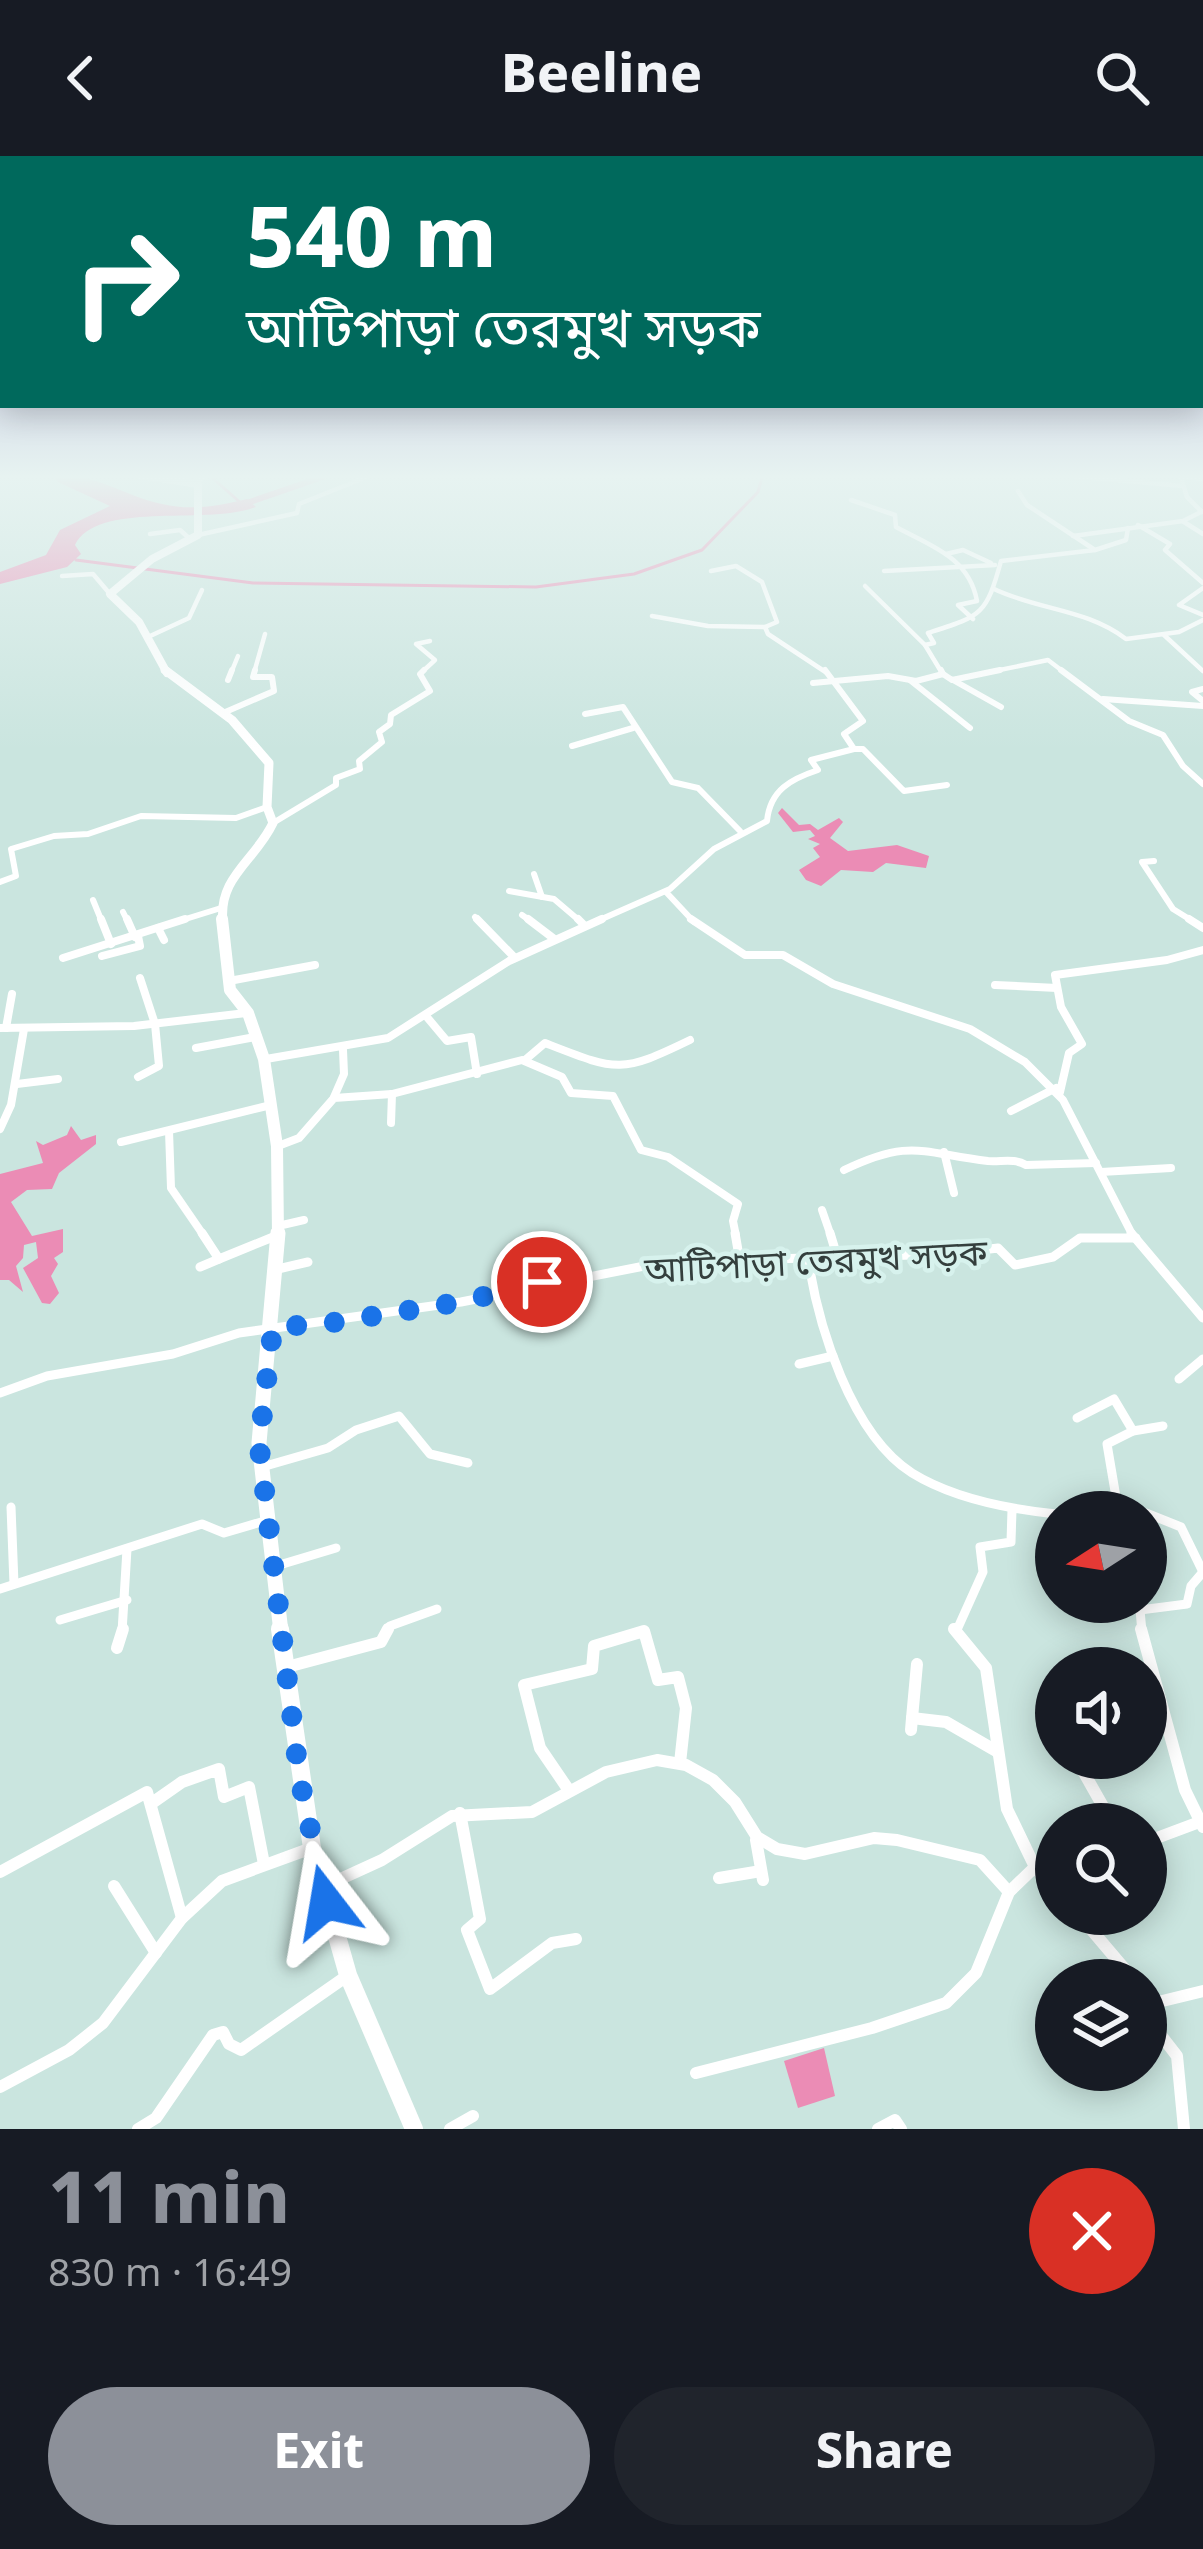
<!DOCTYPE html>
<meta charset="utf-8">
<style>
body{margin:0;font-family:Georgia,"Noto Sans Bengali",serif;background:#20242c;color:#f1f3f6;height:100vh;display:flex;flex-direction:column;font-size:45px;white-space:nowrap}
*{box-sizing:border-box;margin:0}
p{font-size:39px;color:#9ea1a6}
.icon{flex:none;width:66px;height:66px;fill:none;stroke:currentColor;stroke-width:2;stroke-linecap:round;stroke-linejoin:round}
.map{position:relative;height:1973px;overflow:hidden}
.panel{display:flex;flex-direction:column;background:#171b24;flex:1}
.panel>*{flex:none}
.top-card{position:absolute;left:0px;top:0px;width:1203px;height:252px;box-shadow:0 6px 30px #0003;background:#00695c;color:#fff;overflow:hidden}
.needle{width:78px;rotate:258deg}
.controls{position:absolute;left:1035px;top:1335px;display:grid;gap:24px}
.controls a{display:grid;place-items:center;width:132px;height:132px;border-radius:50%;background:#171b24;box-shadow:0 6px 30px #0003;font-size:60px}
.pin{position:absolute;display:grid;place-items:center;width:102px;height:102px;color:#fff;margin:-51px;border:6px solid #fff;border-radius:50%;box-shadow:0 3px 12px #0007}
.me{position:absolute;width:132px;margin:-66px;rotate:346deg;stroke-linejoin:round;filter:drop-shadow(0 0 9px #0008)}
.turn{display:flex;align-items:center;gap:42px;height:252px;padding:0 48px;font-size:54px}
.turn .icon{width:156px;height:156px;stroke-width:2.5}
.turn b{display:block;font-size:84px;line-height:102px}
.round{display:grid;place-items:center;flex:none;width:126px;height:126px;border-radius:63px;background:#20242c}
.headline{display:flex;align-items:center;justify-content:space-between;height:204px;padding:0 48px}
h1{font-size:72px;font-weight:700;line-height:90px;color:#8c9099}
.button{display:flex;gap:24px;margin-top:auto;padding:24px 48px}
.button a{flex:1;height:138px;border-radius:72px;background:#8c9099;color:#fff;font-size:48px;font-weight:700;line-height:138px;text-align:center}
.button a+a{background:#20242c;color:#f1f3f6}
header{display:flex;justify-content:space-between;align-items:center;height:156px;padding:0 48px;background:#171b24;font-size:54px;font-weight:700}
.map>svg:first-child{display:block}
.water{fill:#eb8cb5}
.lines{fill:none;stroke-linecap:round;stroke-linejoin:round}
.stream{stroke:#eb8cb5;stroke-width:3}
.river{stroke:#eb8cb5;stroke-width:6}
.minor-far4{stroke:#fff;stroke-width:4.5}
.minor-far3{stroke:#fff;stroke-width:6}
.minor-far2{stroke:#fff;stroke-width:8}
.minor-far1{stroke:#fff;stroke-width:9}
.minor{stroke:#fff;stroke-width:12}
.major-far4{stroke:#fff;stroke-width:8}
.major-far3{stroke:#fff;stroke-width:9}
.major-far2{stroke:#fff;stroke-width:12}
.major-far1{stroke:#fff;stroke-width:15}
.major{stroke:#fff;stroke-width:18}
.route{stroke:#1a73e8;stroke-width:21;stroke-dasharray:0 37.8}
.labels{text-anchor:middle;stroke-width:9;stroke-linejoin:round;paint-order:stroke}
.street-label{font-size:36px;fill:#343f3d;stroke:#d7f2ed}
</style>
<header><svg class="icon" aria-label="back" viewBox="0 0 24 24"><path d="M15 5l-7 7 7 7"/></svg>Beeline<svg class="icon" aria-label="search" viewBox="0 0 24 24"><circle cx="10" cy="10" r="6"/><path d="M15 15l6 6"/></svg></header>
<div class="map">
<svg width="1203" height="1973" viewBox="0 0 1203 1973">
<rect width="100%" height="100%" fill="#cae5df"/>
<g class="water">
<path d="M53,318C98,318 121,339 162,348C191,355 218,350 247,343L256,351C206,370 97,344 75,389L81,398L67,411L0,428V416L46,399L60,374L110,350L58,326Z"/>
<polygon points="782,652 799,669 810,668 818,674 839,662 843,666 830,682 848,695 897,689 929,700 926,712 886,707 873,716 841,714 821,730 806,724 799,714 820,701 813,692 820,688 808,683 815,680 810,674 793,676 778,657"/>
<polygon points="71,970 81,984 96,979 96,988 59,1017 52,1033 27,1034 11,1046 32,1080 63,1073 63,1096 54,1102 58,1108 51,1120 59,1137 50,1148 42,1147 23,1112 38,1102 36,1086 24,1089 23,1102 16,1110 23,1136 9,1124 0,1124 0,1018 43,1007 36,985 43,989 67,979"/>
<polygon points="824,1892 835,1940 798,1952 784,1905"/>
</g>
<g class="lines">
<g class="stream">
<polyline points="208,318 242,348"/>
<polyline points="76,404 253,427 536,431 634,418 702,394 758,336 763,318"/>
</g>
<polyline class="river" points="238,350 331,318"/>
<g class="minor-far4">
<polyline points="1047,318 1183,330"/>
<polyline points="1180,318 1187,341 1202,356"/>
<polyline points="1183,321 1203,323"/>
<polyline points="193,326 213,318"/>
<polyline points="1018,335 1027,349 1095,394 1126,384 1128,372"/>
<path d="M851,344L895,359L896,371C931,390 969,401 977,445L958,449L973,463"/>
<polyline points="1184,366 1203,378"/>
<polyline points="1138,369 1170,388 1165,394 1203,427"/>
<polyline points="150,378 180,374 190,383"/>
<polyline points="198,379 297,357 299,348 374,318"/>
<polyline points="1073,380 1183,365 1203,355"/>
<polyline points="946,398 963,394 991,407"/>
<polyline points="711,415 736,410 762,426 777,466 765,471 768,478 827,517"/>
<polyline points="884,415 995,409"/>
<polyline points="62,420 93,418 110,438"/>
<polyline points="865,430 925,489"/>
<polyline points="1203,432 1179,449 1203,459"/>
<path d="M994,433C1038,454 1087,453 1126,483L1179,476L1203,464"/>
<polyline points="652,460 708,470 765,471"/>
<polyline points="1164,479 1203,515"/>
<polyline points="148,481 189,462 202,434"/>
<polyline points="231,517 238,500"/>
<polyline points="254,517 265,478"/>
<polyline points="421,517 435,504 416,488 430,485"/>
<path d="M942,517L925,489L934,487L928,477C981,460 986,460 1001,405L1095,394"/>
<polyline points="985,517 1048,504 1065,517"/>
</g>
<g class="minor-far3">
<polyline points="941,514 943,518"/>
<polyline points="1061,514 1129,565 1163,579 1183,610 1203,628"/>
<polyline points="228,524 232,514"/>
<polyline points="953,524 1001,551"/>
<polyline points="911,525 970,572"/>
<polyline points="813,527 888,520 916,525 943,518 952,524 1000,514"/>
<polyline points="1203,533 1192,536 1203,545"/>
<polyline points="1103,543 1203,550"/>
<polyline points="223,557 274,535 272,521 253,521 255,514"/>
<polyline points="585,558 623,551 672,626 698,632 740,675"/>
<polyline points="572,590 633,572"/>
<polyline points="854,593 863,593 904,635 947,629"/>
<polyline points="273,667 336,629 336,622 360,613 359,605 382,586 379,576 390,568 391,559 430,535 420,518 424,514"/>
<polyline points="1154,705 1142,706 1173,753 1194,766"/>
<polyline points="534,718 542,741"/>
<polyline points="0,726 16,720 11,693 54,680 88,678 141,660 236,662 267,651"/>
<polyline points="509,735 554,743 581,766"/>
<polyline points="666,736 694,766"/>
<polyline points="93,744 102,766"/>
<polyline points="123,756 128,766"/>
<polyline points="522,759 532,766"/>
<polyline points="475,761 480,766"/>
<polyline points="176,766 221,752"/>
<path d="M595,766L670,733L714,693L767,665C770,634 791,623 818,614L811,604L854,593L844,578L863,565L825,514"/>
</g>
<g class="minor-far2">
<polyline points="101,763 111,788"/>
<polyline points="127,763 135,781"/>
<polyline points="477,763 515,802"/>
<polyline points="528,763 553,782"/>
<polyline points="578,763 583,768"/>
<polyline points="691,763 745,799 783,799 833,828 970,873 1025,906 1063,944 1133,1080"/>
<polyline points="1189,763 1203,772"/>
<polyline points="158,772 164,784"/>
<polyline points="102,800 140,790 138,780"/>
<polyline points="63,802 185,763"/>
<polyline points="229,825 315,809"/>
<polyline points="995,829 1057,832"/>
<polyline points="426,860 447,885 471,881 477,918"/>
<polyline points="0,872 134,870 246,857"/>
<polyline points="6,872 12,838"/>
<polyline points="196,892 255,881"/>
<polyline points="266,903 388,882 509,805 602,763"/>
<path d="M525,904L545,887C617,915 620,918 690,884"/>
<polyline points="138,921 159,910 155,868 140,822"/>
<polyline points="17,928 58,923"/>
<polyline points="1060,936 1069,897 1082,888 1061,851 1055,819 1167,804 1203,794"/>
<polyline points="334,941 344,918 343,894"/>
<polyline points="1011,955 1056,932"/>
<polyline points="391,967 392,938"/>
<polyline points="0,973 11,949 24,873"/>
<polyline points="169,975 171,1032 204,1080"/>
<polyline points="121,986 271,949"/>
<polyline points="278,990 299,982 334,942 392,938 522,904 562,921 571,937 613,940 641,994 668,1001 738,1048 733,1065 736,1080"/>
<polyline points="944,996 954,1037"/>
<path d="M844,1014C911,982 921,997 988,1005C1002,1006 1014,1002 1026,1009L1096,1007"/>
<polyline points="1101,1016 1171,1012"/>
<polyline points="822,1054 831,1080"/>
<polyline points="278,1070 304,1064"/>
</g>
<g class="minor-far1">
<polyline points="202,1077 219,1103 278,1079"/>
<polyline points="735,1077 739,1100"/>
<polyline points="830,1077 837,1100"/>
<polyline points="1131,1077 1203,1162"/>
<path d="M808,1102C818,1170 851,1278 912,1317C954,1343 1008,1353 1056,1358"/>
<polyline points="200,1111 219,1103"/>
<polyline points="278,1113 308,1106"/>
<polyline points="519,1133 525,1159"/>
<polyline points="799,1208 833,1200"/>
<polyline points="1179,1223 1203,1203"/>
<polyline points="0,1237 47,1220 173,1198 239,1177 461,1146 665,1106 949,1098 998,1092 1015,1109 1053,1101 1080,1082 1136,1082"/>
<polyline points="1077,1262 1114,1243 1133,1275"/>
<polyline points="262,1311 328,1292 356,1274 399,1260 430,1298 468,1307"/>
<polyline points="11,1351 14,1428"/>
<polyline points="1118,1353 1107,1288 1133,1275 1163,1270"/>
<polyline points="1079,1356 1103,1349 1139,1356"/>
<polyline points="1146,1357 1181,1371 1203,1416"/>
<polyline points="276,1410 336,1392"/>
<polyline points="0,1433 202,1368 224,1377 268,1364"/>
<polyline points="60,1464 127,1444"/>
<polyline points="122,1476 127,1393"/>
<polyline points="387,1476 390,1470 437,1453"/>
<polyline points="641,1476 644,1476"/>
<polyline points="956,1476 983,1416 980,1391 1011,1386 1012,1354"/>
<polyline points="1142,1476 1140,1454 1187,1448 1191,1430 1203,1416"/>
</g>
<g class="minor">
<polyline points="1141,1473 1185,1634 1203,1671"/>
<polyline points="117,1492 123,1473"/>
<polyline points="287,1511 381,1486 388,1473"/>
<polyline points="912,1562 917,1508"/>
<polyline points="911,1574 912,1562 946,1566 998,1596"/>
<polyline points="1083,1615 1113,1668"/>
<polyline points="568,1633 540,1592 524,1529 592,1513 594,1490 644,1475 658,1524 678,1521 686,1552 680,1607"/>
<polyline points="152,1647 182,1626 219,1613 224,1641 249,1631 264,1708"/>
<polyline points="460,1657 480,1763 467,1774 490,1833 552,1787 576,1783"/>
<polyline points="756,1684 763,1724"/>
<polyline points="1146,1686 1202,1665"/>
<polyline points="1056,1698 1035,1711 1056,1737"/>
<polyline points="0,1716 147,1636 182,1762"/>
<polyline points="719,1722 761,1715"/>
<polyline points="114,1730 156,1797"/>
<polyline points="323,1731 382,1704 452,1660 532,1656 606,1616 657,1604 686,1609 713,1624 735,1646 757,1681 777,1693 805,1698 874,1682 897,1684 980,1704 1009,1736 1035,1711 1007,1653 986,1512 954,1473"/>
<polyline points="1078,1758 1134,1824"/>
<polyline points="1146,1849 1203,1835"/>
<polyline points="1146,1860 1177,1900 1184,1973"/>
<polyline points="696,1917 872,1872 946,1847 976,1817 1009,1736"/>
<polyline points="0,1931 69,1894 103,1867 182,1762 222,1725 309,1693"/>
<polyline points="138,1973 156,1962 213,1879 223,1876 229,1888 241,1894 347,1820"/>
<polyline points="450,1973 473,1960"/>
<polyline points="878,1973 895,1964 901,1973"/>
</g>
<polyline class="major-far4" points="134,318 198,328 198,379 152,403 110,438 139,466 167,517"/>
<path class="major-far3" d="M165,514L232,564L269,607L267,651L273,667C255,705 218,721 223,766"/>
<polyline class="major-far2" points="222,763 230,834 248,857 264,903 277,990 278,1080"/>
<polyline class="major-far1" points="278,1077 259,1287 281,1476"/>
<polyline class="major" points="280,1473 312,1692 348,1819 414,1973"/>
</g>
<linearGradient id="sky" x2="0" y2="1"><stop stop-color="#a9a4d4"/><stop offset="0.54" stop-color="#e7f3f1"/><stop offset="1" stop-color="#e7f3f1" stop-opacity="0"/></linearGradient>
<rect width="1203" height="594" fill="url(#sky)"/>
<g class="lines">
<polyline class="route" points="326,1746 299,1620 259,1288 273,1171 324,1168 461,1146 542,1126"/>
</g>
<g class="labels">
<g class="street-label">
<text transform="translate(816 1105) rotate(-3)" y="13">আটিপাড়া তেরমুখ সড়ক</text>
</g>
</g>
</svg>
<div class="controls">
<a><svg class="needle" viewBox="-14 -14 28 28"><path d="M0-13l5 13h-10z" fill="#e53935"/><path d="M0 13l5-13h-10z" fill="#9ea1a6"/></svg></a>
<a><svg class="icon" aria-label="sound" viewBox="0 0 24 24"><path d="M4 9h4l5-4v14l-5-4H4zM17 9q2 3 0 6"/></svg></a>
<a><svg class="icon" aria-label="search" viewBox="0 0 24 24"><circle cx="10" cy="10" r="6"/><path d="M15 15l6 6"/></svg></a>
<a><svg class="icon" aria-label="layers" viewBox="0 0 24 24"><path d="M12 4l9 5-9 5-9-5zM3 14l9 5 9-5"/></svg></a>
</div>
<div class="pin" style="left:542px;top:1126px;background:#d93025"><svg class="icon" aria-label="arrive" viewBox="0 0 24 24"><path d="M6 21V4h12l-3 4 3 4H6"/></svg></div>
<svg class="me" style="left:326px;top:1746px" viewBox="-20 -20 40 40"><path d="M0-17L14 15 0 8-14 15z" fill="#1a73e8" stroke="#fff" stroke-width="4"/></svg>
<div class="top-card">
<div class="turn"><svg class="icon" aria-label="right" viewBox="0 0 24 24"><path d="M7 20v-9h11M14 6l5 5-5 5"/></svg><div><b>540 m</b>আটিপাড়া তেরমুখ সড়ক</div></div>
</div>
</div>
<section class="panel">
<div class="headline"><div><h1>11 min</h1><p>830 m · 16:49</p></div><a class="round" style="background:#d93025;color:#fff"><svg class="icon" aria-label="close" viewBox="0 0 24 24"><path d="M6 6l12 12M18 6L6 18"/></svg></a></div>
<div class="button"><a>Exit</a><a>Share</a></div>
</section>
